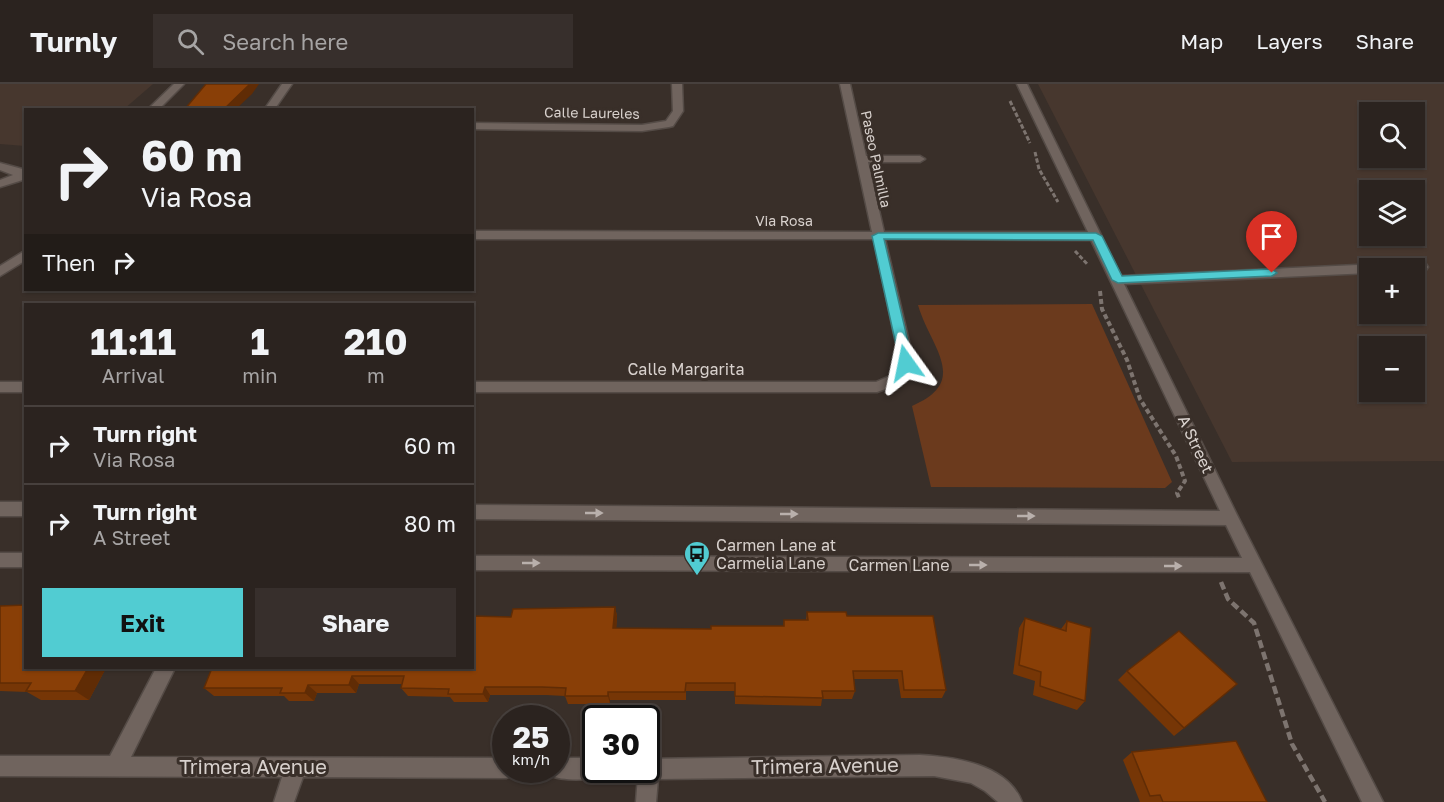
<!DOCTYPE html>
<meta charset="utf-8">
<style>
body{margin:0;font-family:"Golos Text",sans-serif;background:#372f2c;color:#f1f3f6;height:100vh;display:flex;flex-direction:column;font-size:22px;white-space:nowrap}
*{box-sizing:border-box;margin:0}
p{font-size:20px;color:#a6a4a4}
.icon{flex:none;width:33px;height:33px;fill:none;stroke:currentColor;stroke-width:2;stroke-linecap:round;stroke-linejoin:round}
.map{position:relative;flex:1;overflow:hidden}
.panel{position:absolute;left:24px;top:219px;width:450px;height:366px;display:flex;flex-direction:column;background:#2b231f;border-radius:0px;box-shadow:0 2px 4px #0004,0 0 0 2px #47403d}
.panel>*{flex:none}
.top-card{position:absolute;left:24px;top:24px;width:450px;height:183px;border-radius:0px;box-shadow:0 2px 4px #0004,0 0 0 2px #47403d;background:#2b231f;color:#f1f3f6;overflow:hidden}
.tools{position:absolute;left:1359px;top:18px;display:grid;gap:12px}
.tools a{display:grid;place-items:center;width:66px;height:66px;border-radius:0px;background:#2b231f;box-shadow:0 2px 4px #0004,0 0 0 2px #47403d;font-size:30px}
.speed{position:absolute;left:492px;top:621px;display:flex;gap:12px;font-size:30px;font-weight:700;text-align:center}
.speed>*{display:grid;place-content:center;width:78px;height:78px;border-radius:50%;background:#2b231f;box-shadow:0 2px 4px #0004,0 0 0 2px #47403d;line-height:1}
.speed small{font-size:15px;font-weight:400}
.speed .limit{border:3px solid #111;border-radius:9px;background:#fff;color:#111}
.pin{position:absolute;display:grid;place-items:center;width:51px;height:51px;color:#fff;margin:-62px -26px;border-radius:50% 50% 50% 0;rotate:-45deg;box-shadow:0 0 6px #0007}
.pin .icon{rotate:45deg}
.me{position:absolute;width:66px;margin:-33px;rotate:348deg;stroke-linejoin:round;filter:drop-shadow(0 0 4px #0008)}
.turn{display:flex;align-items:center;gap:21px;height:126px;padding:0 18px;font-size:27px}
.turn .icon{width:78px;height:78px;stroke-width:2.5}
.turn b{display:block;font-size:42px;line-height:51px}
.then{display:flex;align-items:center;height:57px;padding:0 18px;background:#0003;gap:12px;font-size:22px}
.eta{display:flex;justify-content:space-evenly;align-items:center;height:102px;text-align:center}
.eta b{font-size:36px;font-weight:700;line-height:42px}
.action{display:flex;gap:12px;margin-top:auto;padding:12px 18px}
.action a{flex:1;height:69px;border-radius:0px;background:#51ccd2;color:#111;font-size:24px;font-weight:700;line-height:69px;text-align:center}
.action a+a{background:#372f2c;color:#f1f3f6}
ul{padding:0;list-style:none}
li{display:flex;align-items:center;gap:18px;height:78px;padding:0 18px;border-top:2px solid #47403d}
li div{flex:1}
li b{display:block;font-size:22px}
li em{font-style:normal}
header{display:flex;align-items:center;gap:36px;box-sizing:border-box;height:84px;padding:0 30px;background:#2b231f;border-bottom:2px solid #47403d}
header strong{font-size:28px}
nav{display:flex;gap:33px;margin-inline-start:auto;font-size:21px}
.search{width:420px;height:54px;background:#372f2c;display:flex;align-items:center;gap:15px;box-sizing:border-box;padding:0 21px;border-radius:0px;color:#a6a4a4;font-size:22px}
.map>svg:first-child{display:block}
.built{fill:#47372e;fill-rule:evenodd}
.green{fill:#6b3a1d}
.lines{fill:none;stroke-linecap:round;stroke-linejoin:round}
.minor-casing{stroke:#544b46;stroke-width:3}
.path-far2{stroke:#7d746f;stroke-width:3;stroke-dasharray:4.5 2;stroke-linecap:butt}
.path-far1{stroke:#7d746f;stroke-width:4;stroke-dasharray:5 3;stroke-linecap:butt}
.path{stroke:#7d746f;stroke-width:4.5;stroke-dasharray:8 4;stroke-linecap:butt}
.minor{fill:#70645e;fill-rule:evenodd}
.wall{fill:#763606}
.shaded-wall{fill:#602c05}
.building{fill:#893f07;stroke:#602c05;stroke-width:1.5}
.oneway{fill:#b9b0ac}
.route{fill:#51ccd2;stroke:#358588;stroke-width:1.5}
.labels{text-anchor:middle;stroke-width:6;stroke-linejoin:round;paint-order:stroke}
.far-street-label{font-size:14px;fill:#d8d1cd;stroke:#392f29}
.street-label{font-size:16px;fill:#d8d1cd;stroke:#392f29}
.poi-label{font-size:16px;fill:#d8d1cd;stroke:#392f29;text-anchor:start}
.near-street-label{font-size:20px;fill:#d8d1cd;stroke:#392f29}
</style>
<header>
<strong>Turnly</strong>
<div class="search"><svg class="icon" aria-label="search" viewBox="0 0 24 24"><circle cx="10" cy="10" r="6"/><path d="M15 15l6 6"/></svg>Search here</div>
<nav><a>Map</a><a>Layers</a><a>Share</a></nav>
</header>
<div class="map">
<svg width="1444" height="718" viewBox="0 0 1444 718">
<rect width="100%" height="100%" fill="#392f29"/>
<g class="built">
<polygon points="0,0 153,0 124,25 26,26 25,62 0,60"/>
<path d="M1038,0H1444V377L1232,378ZM1370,28H1414V74H1370ZM1370,106H1414V152H1370ZM1370,184H1414V230H1370ZM1370,262H1414V308H1370Z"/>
</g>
<path class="green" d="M1092,220L1172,398L1165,404L931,403L912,322C971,297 930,263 918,221Z"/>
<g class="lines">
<defs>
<g id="minor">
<polygon points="174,0 184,0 158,26 147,26"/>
<polygon points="282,0 292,0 274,26 264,26"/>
<polygon points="672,0 682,0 683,27 673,42 669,43 642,47 472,45 472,39 642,41 666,37 673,27"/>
<polygon points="840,0 850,0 866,72 920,72 925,75 920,78 868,78 884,148 1088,148 1017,0 1027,0 1121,192 1379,180 1426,180 1428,183 1426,186 1414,187 1414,184 1370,184 1370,189 1124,200 1237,431 1383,718 1362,718 1250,488 472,486 472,472 1242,474 1226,441 472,435 472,421 1220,427 1091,156 885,155 914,279 902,299 877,308 472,308 472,298 876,298 892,291 900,279 874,155 472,155 472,147 872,148"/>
<polygon points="0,79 26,86 26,95 0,103 0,96 13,91 0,86"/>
<polygon points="26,166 26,176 0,192 0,182"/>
<rect x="0" y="298" width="26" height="10"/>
<rect x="0" y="418" width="26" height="14"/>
<rect x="0" y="469" width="26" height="14"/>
<polygon points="156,584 175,584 131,673 506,674 506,686 515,686 513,691 506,694 303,693 294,718 274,718 282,693 0,692 0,672 110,672"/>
<path d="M920,671C955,673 1007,680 1022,718H998L985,707L971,699L934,692L658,695L656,718H636L638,691L636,686H646V675Z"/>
<path d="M556,674H596V686H605L603,691C589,697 563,697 549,691L547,686H556Z"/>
</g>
</defs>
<use href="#minor" class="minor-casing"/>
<g class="path-far2">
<polyline points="1010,17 1030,59"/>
<polyline points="1035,68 1039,85 1058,118"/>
<polyline points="1075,167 1088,181"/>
</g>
<polyline class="path-far1" points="1100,207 1102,225 1127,276 1140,315 1176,372 1185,397 1177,409 1180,416"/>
<polyline class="path" points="1221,498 1228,515 1254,539 1292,660 1325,718"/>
<use href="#minor" class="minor"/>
</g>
<g class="wall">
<polygon points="0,522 26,584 106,584 89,616 41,616 27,608 0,607"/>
<polygon points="615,523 617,532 616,544 711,545 783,542 784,536 806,536 807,528 847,532 946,606 942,614 901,614 898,595 854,595 855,607 852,615 822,615 821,622 735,620 735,607 686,607 686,616 610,616 610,620 568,620 565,612 546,611 490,611 488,618 454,618 450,613 408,612 401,604 402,600 359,600 356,609 317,609 314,617 289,617 284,612 214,612 204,604 511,533"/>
<polygon points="1025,534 1061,545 1067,537 1085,617 1077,626 1033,611 1035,597 1013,590 1019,544"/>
<polygon points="1127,587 1184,644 1174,652 1118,596"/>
<polygon points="1132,668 1267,718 1140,718 1123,676"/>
</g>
<g class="shaded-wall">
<polygon points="250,0 259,0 252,10 235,26 223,26"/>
<polygon points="615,523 617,532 616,553 613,544"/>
<polygon points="88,584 106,584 89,616 75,607"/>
<polygon points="352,592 359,600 356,609 349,601"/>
<polygon points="308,601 317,609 314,617 305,609"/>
<polygon points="485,603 490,611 488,618 483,610"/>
<polygon points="608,608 610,616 610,620 608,612"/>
</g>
<g class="building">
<polygon points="206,0 250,0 223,26 184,26"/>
<polygon points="26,521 26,584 88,584 75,607 26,607 31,599 0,599 0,522"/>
<polygon points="615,523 613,544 711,545 711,542 784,542 784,536 808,536 807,528 846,528 847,532 933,532 946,606 904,606 902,587 853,587 855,607 822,607 823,614 735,612 735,599 686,599 685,608 608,608 608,612 565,612 566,604 542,603 485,603 483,610 448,610 449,605 401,604 404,592 352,592 349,601 308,601 305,609 280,609 282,604 204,604 212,584 472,584 472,532 511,533 513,525"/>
<polygon points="1025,534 1066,547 1067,537 1091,544 1085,617 1040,602 1041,588 1019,581"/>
<polygon points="1179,547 1237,600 1184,644 1127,587"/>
<polygon points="1236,657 1267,718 1163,718 1160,711 1150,712 1132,668"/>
</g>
<defs><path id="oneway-solid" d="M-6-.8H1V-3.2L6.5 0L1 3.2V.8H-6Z" transform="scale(1.5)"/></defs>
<g class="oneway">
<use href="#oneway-solid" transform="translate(594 429)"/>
<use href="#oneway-solid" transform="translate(789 430)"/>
<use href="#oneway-solid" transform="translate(1026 432)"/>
<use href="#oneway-solid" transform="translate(531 479)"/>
<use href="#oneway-solid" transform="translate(978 481)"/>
<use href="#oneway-solid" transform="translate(1173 482)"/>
</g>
<polygon class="route" points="878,149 1096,149 1102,152 1122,192 1272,185 1277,189 1272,192 1118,199 1112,196 1093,156 884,155 913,279 906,284 900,279 872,152"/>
<defs>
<symbol id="bus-pin" viewBox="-11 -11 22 30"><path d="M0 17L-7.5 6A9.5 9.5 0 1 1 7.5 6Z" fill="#51ccd2" stroke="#392f29"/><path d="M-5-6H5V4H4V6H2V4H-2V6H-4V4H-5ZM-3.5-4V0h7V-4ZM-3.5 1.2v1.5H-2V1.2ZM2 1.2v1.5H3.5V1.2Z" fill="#111"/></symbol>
</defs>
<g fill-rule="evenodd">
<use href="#bus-pin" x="682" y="455" width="30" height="40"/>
</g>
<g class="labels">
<g class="far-street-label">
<text transform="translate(592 29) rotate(1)" y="5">Calle Laureles</text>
<text transform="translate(876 75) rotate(78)" y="5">Paseo Palmilla</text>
<text x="784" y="142">Via Rosa</text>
</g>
<g class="street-label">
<text x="686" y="291">Calle Margarita</text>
<text transform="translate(1196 360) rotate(65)" y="6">A Street</text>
<text x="899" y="487">Carmen Lane</text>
</g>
<g class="poi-label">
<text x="716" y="467">Carmen Lane at<tspan x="716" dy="18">Carmelia Lane</tspan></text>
</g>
<g class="near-street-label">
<text transform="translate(825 682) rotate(-1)" y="7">Trimera Avenue</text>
<text x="253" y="690">Trimera Avenue</text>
</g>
</g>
</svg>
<div class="tools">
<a><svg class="icon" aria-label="search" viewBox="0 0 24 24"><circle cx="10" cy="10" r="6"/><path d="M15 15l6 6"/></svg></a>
<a><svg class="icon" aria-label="layers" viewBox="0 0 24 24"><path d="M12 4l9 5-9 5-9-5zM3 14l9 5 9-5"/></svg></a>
<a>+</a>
<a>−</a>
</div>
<div class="speed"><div>25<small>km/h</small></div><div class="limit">30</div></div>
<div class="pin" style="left:1272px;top:189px;background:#d93025"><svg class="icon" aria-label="arrive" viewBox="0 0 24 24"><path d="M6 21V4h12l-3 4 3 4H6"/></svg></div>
<svg class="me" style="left:906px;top:279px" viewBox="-20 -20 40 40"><path d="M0-17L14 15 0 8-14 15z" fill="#51ccd2" stroke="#fff" stroke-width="4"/></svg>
<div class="top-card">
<div class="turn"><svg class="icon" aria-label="right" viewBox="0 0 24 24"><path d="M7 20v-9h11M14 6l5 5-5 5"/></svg><div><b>60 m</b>Via Rosa</div></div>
<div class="then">Then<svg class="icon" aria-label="right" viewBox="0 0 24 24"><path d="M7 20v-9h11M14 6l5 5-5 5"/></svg></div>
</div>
<section class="panel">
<div class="eta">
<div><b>11:11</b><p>Arrival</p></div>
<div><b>1</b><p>min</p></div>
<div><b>210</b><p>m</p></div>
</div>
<ul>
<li><svg class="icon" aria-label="right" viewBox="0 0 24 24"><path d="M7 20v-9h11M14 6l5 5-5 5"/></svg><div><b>Turn right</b><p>Via Rosa</p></div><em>60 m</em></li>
<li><svg class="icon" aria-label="right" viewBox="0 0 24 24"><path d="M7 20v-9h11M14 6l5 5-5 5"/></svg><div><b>Turn right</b><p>A Street</p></div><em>80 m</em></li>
</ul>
<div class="action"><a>Exit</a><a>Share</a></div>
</section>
</div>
